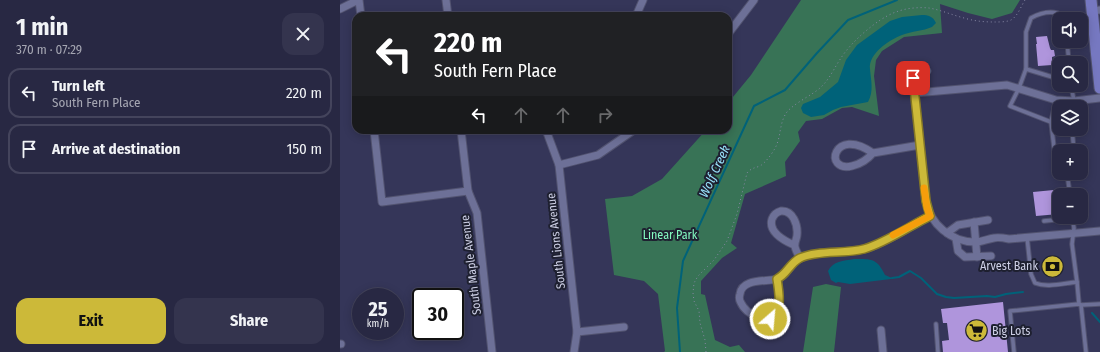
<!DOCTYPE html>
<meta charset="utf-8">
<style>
body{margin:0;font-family:"Fira Sans Condensed",sans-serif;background:#34344e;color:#f1f3f6;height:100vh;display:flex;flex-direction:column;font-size:15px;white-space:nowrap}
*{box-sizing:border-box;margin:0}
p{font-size:13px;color:#a5a6b2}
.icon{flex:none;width:22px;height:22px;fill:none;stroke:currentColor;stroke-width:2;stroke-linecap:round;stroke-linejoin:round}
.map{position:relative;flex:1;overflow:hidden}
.drawer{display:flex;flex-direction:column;background:#282843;width:340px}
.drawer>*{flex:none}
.hud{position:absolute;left:12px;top:12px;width:380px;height:122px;border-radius:12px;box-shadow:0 2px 10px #0003,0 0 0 1px #44445c;background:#202124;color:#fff;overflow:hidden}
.controls{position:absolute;left:712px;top:12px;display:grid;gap:8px}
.controls a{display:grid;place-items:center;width:36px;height:36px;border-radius:8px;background:#282843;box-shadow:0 2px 10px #0003,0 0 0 1px #44445c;font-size:20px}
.speed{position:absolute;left:12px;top:288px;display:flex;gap:8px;font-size:20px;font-weight:700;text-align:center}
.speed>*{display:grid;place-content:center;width:52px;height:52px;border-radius:50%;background:#282843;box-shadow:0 2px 10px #0003,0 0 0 1px #44445c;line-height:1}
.speed small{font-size:10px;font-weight:400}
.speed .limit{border:2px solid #111;border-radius:6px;background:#fff;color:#111}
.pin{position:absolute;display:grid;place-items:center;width:34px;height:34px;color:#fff;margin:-17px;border-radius:8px;box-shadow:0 2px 6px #0006}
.me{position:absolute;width:44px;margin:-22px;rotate:27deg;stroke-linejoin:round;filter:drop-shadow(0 0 3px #0008)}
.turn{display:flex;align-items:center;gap:14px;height:84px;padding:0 16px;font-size:18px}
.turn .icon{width:52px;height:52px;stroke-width:2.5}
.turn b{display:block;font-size:28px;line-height:34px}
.lanes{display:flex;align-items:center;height:38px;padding:0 16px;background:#0003;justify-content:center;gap:20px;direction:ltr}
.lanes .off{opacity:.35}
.round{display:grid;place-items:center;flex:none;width:42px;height:42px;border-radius:12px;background:#34344e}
.head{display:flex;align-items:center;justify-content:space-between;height:68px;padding:0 16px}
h1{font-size:24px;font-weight:700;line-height:30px}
.cta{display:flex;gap:8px;margin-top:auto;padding:8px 16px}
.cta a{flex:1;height:46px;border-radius:12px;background:#ccb939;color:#111;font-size:16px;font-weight:700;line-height:46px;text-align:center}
.cta a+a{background:#34344e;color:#f1f3f6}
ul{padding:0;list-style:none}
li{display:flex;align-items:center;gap:12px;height:50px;margin:0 8px 6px;padding:0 8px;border:2px solid #44445c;border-radius:12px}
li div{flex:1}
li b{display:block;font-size:15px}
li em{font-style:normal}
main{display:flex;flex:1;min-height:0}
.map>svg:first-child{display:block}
.green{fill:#387356}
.water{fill:#006279}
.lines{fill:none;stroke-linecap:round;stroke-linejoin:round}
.stream{stroke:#006279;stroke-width:2}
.building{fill:#af95dc}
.service-casing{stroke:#525370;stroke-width:5.5}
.minor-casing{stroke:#525370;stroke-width:9}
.primary-casing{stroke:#525370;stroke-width:13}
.path{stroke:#8687a3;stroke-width:1;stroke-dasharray:1 3;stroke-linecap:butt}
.service{stroke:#6d7097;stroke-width:3.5}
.minor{stroke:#6d7097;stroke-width:7}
.primary{stroke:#7678c1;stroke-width:11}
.route-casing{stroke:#857825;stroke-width:10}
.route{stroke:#ccb939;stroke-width:7}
.slow{stroke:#f59e0b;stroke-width:7}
.labels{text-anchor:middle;stroke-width:4;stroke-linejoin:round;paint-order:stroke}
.park-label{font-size:12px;fill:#83f9c0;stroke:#1e2030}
.street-label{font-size:12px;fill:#ced0e6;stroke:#1e2030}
.poi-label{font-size:12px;fill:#ced0e6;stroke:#1e2030;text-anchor:end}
.water-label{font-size:13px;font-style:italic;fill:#98e2fb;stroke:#1e2030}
</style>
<main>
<section class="drawer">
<div class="head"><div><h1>1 min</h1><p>370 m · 07:29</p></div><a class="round"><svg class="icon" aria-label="close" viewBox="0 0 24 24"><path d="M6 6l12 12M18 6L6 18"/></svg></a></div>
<ul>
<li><svg class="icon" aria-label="left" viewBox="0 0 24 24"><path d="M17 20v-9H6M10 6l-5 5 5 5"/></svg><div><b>Turn left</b><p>South Fern Place</p></div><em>220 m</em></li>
<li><svg class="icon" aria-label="arrive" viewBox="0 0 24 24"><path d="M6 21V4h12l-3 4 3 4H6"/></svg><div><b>Arrive at destination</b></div><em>150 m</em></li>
</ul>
<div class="cta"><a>Exit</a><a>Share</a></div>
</section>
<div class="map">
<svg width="760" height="352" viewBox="0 0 760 352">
<rect width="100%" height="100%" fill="#353659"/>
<g class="green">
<polygon points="461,0 680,0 672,13 652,19 628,13 600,4 602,33 564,37 542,51 536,60 534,76 539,116 512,107 502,108 482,119 466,121 458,132 460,141 445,162 446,176 405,194 391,243 397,248 382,258 361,281 361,294 365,295 375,340 390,347 399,345 405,352 324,352 325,351 318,294 304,281 274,275 265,199 292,196 322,179 366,130 388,130 388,103 411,75"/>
<polygon points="486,284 501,287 494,352 463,352 473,287"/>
</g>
<g class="water">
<path d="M582,15C588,15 593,16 596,23L592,27C583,31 572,31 562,35C549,40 528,54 530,69C531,81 534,91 528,102L501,107L493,110L484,115L471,117L463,113L461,108L463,104L480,97L498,82L506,60L517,45L550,21L562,17Z"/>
<path d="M514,259C531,259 537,258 545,275L552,278L551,279L510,284L498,282L496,283L491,280L488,271C493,261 503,261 514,259Z"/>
</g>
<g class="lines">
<g class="stream">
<polyline points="552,278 559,277 570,271 581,278 597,294 606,297 614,298 647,296 655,297 666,294 683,292"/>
<polyline points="752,313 760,322"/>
<polyline points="340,352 337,308 343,261 414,106 445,90 477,53 508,20 557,0"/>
</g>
</g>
<g class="building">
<polygon points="707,36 710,48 711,50 714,50 715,56 712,57 712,65 698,66 696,44 697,44 696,37"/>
<polygon points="724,189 725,195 719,195 719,214 696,216 693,192"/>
<polygon points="663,302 668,352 603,352 602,341 609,340 607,323 603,323 601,309"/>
</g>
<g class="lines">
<defs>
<g id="service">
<polyline points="727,41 729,63"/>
<path d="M686,69V32L691,18C702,12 714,10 724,16L725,19"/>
<polyline points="719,79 686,69 679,88 670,106 711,122 719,122"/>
<polyline points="731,85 734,101"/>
<polyline points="716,100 711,122 716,164 719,164"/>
<polyline points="732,129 734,151"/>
<polyline points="727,173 730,195"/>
<polyline points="732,217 734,228 732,244 737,282 739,304"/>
<polyline points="704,221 733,218"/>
<path d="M687,237L691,274L695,283C707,288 724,283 737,282"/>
<polyline points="741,305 746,352"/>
<polyline points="596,324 598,352"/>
<polyline points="674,352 670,311 739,304 741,305 760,304"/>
</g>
<g id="minor">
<polyline points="19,0 21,16"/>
<polyline points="106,0 108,16"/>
<polyline points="0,9 18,0"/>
<polyline points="752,11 760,10"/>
<polyline points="296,16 303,0"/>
<polyline points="388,34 414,0"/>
<path d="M587,71L577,73L573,78L586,201C590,224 611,242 635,242C642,242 647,239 654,238C658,237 664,238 669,239L760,231"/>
<polyline points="575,93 667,85 716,100 734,101 760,98"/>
<polyline points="34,130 42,202 128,191"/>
<polyline points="121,130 128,191 137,213 152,352"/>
<polyline points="206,130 219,165 237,332 234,352"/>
<path d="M533,153C493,125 483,173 512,166C521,164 527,160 533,153L580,145"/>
<polyline points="219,165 258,155 294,130"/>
<polyline points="634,222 637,257"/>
<polyline points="607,233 618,225 648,220"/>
<polyline points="616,239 618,251 625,257 651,256"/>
<path d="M454,245C445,241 428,232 432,219C434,214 437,212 441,211C453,210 458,225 457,235C457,238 455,241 455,244C454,248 458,254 460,258"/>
<path d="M437,279C439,289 441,303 437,313C430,329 405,313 401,303C399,300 399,297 400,294C402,278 426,282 437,279C446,277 450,264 459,259C477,249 509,255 531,247C551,240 571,226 590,216"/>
<polyline points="541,330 543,352"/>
<polyline points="237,332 284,327"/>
<polyline points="0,344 1,344"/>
</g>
<polyline id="primary" points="751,0 760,88"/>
</defs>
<use href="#service" class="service-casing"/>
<use href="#minor" class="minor-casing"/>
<use href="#primary" class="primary-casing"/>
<path class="path" d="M366,352L365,340L360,323L359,311L354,301L353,293L354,283L358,276L374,260L387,241L397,214L407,173C411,168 415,168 420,166C425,163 431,155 434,150C441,139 439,126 445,115C450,105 471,96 480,88C490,79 494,68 501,58C511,42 538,18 556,12C566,8 579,7 589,8C601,10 612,15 624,18C634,21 644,22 654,22C659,22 667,22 671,20C678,16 681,6 685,0"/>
<use href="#service" class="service"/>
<use href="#minor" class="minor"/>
<use href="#primary" class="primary"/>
</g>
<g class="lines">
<defs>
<path id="route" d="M430,319C443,312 439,292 437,279C447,274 450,263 460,258C477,250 505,254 524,249C545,243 570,226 590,216L586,201L573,78"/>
</defs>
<use href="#route" class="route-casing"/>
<use href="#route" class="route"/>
<polyline class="slow" points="553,235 590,216 587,208 584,188"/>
</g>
<defs>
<symbol id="bank-disc" viewBox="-11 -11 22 22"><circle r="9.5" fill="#ccb939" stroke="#1e2030"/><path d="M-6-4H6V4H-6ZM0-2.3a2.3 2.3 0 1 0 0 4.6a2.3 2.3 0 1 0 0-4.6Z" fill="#111"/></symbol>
<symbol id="supermarket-disc" viewBox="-11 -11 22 22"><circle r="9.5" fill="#ccb939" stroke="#1e2030"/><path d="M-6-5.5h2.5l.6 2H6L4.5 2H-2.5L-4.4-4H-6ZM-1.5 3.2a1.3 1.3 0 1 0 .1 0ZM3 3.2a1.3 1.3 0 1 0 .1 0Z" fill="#111"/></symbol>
</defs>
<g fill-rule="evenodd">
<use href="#bank-disc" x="700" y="254" width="25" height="25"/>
<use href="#supermarket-disc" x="624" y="318" width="25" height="25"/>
</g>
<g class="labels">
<g class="park-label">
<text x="330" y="239">Linear Park</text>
</g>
<g class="street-label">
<text transform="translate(216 241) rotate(-96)" y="4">South Lions Avenue</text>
<text transform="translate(131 265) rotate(-97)" y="4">South Maple Avenue</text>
</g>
<g class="poi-label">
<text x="698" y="270">Arvest Bank</text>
<text x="652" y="335" text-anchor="start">Big Lots</text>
</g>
<g class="water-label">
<text transform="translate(374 171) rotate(-65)" y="5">Wolf Creek</text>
</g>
</g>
</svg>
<div class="controls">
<a><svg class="icon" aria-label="sound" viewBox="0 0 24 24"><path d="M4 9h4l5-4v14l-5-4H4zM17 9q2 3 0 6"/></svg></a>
<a><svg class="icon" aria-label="search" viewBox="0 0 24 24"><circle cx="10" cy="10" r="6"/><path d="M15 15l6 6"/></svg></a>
<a><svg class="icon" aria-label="layers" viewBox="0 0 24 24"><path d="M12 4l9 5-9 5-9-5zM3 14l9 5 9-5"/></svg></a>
<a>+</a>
<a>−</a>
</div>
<div class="speed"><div>25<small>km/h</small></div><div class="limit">30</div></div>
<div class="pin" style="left:573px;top:78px;background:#d93025"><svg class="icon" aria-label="arrive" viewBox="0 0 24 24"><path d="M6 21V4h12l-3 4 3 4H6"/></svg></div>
<svg class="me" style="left:430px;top:319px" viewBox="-20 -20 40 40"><circle r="17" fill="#ccb939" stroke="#fff" stroke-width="3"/><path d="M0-11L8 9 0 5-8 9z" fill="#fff"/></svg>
<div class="hud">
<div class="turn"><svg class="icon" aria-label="left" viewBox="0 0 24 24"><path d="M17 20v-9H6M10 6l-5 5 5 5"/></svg><div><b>220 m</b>South Fern Place</div></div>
<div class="lanes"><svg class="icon" aria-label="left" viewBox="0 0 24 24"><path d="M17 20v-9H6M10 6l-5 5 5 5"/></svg><svg class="icon off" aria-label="ahead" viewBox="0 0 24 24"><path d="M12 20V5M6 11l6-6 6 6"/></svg><svg class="icon off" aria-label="ahead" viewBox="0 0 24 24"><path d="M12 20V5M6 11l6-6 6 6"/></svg><svg class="icon off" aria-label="right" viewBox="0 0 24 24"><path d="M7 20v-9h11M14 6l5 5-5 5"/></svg></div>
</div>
</div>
</main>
